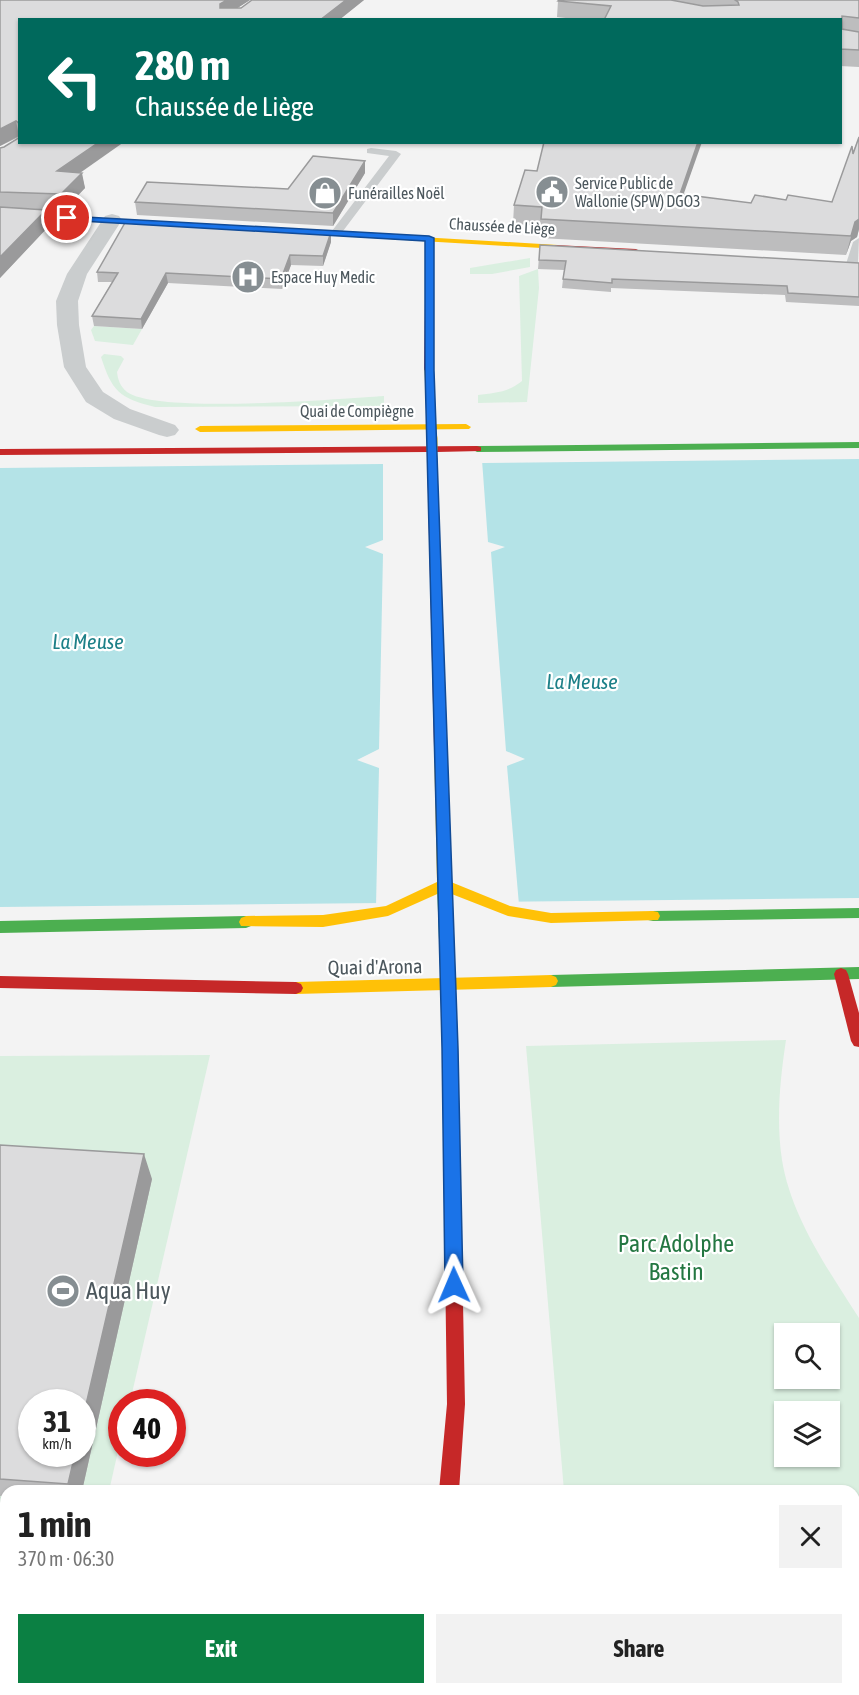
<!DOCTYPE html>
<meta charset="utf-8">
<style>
body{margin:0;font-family:"Asap Condensed",sans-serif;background:#f2f2f2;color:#222;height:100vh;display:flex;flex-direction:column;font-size:22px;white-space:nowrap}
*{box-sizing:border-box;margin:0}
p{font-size:20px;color:#767676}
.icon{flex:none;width:33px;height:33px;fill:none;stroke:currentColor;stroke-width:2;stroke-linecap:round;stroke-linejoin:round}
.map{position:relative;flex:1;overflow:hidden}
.panel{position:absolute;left:0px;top:1485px;width:860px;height:210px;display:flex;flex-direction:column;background:#fff;border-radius:18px 18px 0 0;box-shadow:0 2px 4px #0004}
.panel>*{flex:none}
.hud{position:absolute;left:18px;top:18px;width:824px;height:126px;border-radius:0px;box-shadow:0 2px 4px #0004;background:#00695c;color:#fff;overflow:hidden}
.controls{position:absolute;left:774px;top:1323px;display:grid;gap:12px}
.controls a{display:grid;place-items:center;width:66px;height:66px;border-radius:0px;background:#fff;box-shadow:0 2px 4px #0004;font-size:30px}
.speed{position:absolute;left:18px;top:1389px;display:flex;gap:12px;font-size:30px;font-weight:700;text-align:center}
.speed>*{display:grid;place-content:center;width:78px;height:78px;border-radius:50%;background:#fff;box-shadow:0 2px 4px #0004;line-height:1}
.speed small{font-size:15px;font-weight:400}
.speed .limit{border:9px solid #d22;background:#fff;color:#111}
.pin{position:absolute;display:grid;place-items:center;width:51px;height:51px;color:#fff;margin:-26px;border:3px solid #fff;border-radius:50%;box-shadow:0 2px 6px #0007}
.me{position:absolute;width:66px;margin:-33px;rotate:359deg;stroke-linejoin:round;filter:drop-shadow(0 0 4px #0008)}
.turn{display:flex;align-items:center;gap:21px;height:126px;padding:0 18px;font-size:27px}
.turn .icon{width:78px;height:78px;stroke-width:2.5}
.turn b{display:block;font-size:42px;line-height:51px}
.round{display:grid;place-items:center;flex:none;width:63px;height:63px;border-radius:0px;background:#f2f2f2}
.head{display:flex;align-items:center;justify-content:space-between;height:102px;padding:0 18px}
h1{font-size:36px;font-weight:700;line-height:45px}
.action{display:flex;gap:12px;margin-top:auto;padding:12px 18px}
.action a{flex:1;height:69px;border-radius:0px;background:#0b8043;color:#fff;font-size:24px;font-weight:700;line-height:69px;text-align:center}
.action a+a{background:#f2f2f2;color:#222}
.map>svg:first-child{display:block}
.green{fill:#daefe0;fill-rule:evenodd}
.water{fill:#b4e3e7}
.pier{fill:#f3f3f3}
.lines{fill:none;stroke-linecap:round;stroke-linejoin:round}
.lane{fill:#cacdce;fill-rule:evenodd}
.street{fill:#cacdce;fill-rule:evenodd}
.fast{fill:#4caf50;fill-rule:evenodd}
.slow{fill:#ffc107;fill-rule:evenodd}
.jam{fill:#c62828;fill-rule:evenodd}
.fast-bridge{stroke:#4caf50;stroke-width:14}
.slow-bridge-far1{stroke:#ffc107;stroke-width:9}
.slow-bridge{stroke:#ffc107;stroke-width:11}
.wall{fill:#bdbdbe}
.shaded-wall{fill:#9a9a9b}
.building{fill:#dcdcdd;stroke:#9a9a9b;stroke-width:1.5}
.route{fill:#1a73e8;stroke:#114b97;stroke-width:1.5}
.labels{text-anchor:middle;stroke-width:4.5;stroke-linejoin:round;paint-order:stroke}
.far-poi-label{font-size:16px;fill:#4c575d;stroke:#fff;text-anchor:start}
.far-street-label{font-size:16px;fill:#4c575d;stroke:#fff}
.street-label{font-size:20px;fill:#4c575d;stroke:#fff}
.water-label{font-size:21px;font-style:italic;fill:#1d8088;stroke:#fff}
.near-park-label{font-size:24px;fill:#247742;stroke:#fff}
.near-poi-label{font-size:24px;fill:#4c575d;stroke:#fff;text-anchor:start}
</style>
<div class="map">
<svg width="859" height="1695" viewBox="0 0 859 1695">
<rect width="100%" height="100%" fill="#f3f3f3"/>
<g class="green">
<polygon points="530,258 530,267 492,274 470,274 470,268"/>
<path d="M538,269L539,288L527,402L478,403V395C494,393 509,392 522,381L519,276Z"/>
<polygon points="94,326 142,329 133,345 95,341 91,330"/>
<path d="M104,354L121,356L124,359L117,372C118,380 120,386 127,392C157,414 339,399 384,396V406L155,407C119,398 112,391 101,357Z"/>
<path d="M786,1040C780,1080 776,1120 782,1160C791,1217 829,1271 859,1318V1695H588L587,1689H854V1491H564L526,1046ZM784,1334H830V1378H784ZM784,1412H830V1456H784Z"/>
<path d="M210,1055L130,1402H122L121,1438L109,1491H6V1689H64L62,1695H0V1056ZM32,1402H82V1454H32Z"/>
</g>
<polygon class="water" points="859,459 859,898 0,907 0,468"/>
<polygon class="pier" points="482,460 488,542 505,547 491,552 506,751 525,759 507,766 519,905 376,906 379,768 357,760 379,749 383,554 365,547 383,540 383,462"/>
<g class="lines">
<g class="lane">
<polygon points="371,148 396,151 401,154 340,235 332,235 332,231 389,156 367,153 367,149"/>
<polygon points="859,238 858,264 852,268 848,267 846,264 853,242"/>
</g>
<polygon class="street" points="112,214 119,216 122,220 87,274 78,301 79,325 86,367 103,392 130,409 175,425 179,430 175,435 167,437 159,435 114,419 86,402 64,367 57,325 56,301 67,274 105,216"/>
<g class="fast">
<polygon points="0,213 172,222 176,224 172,226 0,217"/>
<polygon points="859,442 859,448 477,452 472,449 477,446"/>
<polygon points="859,908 859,918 653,921 648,920 646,916 648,912 653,911"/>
<polygon points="246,916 251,918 253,922 251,926 246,928 0,933 0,921"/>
<polygon points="859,967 859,979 551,987 546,985 544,981 546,977 551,975"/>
<rect x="424" y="1689" width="22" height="6"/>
</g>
<g class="slow">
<polygon points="283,229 558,245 562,247 558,249 286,233 282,231"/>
<polygon points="466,424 471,427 469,429 200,432 195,429 200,426"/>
<polygon points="440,743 446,747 451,882 510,906 551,913 653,911 658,912 660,916 658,920 551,923 508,916 444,891 388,916 323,927 241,926 239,922 241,918 246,916 323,915 386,906 437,882 434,747"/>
<polygon points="551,975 556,977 558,981 556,985 551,987 296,994 291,992 289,988 291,984 296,982"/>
</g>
<g class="jam">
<polygon points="426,236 433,238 434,370 429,373 424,370"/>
<polygon points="555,245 636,249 640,251 636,253 558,249 554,247"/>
<polygon points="477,446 481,447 481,451 437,452 446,747 440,751 434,747 427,452 0,455 0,449"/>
<polygon points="841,968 846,970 848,974 859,1013 859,1047 854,1046 851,1041 834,974 836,970"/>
<polygon points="0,976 296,982 301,984 303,988 301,992 296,994 0,988"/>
<polygon points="450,1042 455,1043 458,1048 465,1404 459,1491 439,1491 447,1404 442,1048 445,1043"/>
<polygon points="484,1689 506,1689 507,1695 485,1695"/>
</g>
<polyline class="fast-bridge" points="444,885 450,1048"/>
<polyline class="slow-bridge-far1" points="429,370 432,440"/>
<polyline class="slow-bridge" points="432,438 432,450"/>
</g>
<g class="wall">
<polygon points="0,0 250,0 237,8 241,8 252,0 364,0 339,20 20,20 20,142 81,173 85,188 64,210 13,208 46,210 49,226 0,278 0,148 4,147 19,137 0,146"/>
<polygon points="559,0 859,0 859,67 840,66 840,20 583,20 557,17 558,1"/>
<polygon points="859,137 859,229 857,237 851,241 846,255 540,238 541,226 513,224 514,205 537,171 684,195 751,203 786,200 832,202"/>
<polygon points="365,173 333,226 137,215 135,202 288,189"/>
<polygon points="331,242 323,266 291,265 282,289 168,283 142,329 94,326 92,316 112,282 98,282 97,272"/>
<polygon points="540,245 859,263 859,306 786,302 785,295 611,288 611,292 562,288 564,270 538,269"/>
<polygon points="0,1145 152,1179 82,1491 6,1491 6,1496 0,1496"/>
</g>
<g class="shaded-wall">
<polygon points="227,0 250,0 222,18 220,8 220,4"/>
<polygon points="346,0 364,0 339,20 320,20"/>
<polygon points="16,121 19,136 0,146 0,129"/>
<polygon points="99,142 124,142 60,187 57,171"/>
<polygon points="698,142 702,142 677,213 680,194"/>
<polygon points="365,161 365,173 333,226 333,213"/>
<polygon points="82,173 85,188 64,210 61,194"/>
<polygon points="46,210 49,226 0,278 0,257"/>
<polygon points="859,219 859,229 857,237 851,241 846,255 855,222"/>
<polygon points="331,232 331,242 323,266 323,256"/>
<polygon points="290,255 291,265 282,289 281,279"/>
<polygon points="166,273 168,283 142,329 141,319"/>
<polygon points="144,1154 152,1179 82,1491 73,1491 68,1484 75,1454 82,1454 82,1422"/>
</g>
<g class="building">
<polygon points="0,0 227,0 220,4 220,8 241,8 252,0 346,0 320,20 20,20 20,124 16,121 0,129"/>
<polygon points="559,0 671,0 703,6 739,5 738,2 735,0 859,0 859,18 842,16 842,29 859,32 859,50 840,49 840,20 604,20 611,6 558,1"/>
<polygon points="20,137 20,142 99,142 57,171 82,173 61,194 0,192 0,148 4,147"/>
<polygon points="859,137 859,219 855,222 851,236 541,219 542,207 514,205 525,170 537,171 544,142 698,142 680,194 751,203 755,195 786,200 788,195 832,202 852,146 853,154"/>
<polygon points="313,156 365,161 333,213 135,202 147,182 288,189"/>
<polygon points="0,207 46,210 0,257"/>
<polygon points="126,221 331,232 323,256 290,255 281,279 166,273 141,319 92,316 118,273 97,272"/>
<polygon points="540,245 859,263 859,297 788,293 787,286 612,279 612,283 563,279 566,261 539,260"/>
<polygon points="0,1145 144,1154 82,1422 82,1402 32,1402 32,1454 75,1454 68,1484 0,1479"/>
</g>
<polygon class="route" points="67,216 429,236 434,238 434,370 458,1048 463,1285 460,1291 454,1293 448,1291 445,1285 442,1048 425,370 425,241 64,220 63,218"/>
<defs>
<symbol id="civic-disc" viewBox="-11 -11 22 22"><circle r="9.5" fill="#868e92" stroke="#fff"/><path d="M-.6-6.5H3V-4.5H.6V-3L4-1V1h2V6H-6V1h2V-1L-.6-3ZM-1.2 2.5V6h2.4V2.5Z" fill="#fff"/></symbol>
<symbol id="shop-disc" viewBox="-11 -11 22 22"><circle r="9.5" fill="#868e92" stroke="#fff"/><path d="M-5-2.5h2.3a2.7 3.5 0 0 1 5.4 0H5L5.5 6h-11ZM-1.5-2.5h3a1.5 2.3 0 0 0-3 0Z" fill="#fff"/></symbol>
<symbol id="hospital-disc" viewBox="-11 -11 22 22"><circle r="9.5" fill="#868e92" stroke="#fff"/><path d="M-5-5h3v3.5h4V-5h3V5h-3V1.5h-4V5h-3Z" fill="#fff"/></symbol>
<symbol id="stadium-disc" viewBox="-11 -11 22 22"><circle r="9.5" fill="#868e92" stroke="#fff"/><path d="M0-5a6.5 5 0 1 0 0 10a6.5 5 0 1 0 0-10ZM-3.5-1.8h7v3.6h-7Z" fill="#fff"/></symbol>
</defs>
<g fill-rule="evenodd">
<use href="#civic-disc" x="533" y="173" width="38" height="38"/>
<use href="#shop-disc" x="306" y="174" width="38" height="38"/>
<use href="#hospital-disc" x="229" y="258" width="38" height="38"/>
<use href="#stadium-disc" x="44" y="1272" width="38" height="38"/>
</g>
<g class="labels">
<g class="far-poi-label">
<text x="575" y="189">Service Public de<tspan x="575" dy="18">Wallonie (SPW) DGO3</tspan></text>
<text x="348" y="199">Funérailles Noël</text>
<text x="271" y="283">Espace Huy Medic</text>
</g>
<g class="far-street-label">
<text transform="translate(502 226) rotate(3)" y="6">Chaussée de Liège</text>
<text x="357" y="417">Quai de Compiègne</text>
</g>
<g class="street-label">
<text transform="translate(375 967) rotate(-1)" y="7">Quai d'Arona</text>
</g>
<g class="water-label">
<text x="88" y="649">La Meuse</text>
<text x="582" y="689">La Meuse</text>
</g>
<g class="near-park-label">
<text x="676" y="1252">Parc Adolphe<tspan x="676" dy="28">Bastin</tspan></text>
</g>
<g class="near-poi-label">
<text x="86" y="1299">Aqua Huy</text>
</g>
</g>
</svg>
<div class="controls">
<a><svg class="icon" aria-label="search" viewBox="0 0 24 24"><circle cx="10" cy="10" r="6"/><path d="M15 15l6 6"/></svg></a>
<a><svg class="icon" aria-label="layers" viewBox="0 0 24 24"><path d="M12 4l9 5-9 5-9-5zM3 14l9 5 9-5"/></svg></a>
</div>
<div class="speed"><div>31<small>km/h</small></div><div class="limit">40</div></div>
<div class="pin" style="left:67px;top:218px;background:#d93025"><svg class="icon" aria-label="arrive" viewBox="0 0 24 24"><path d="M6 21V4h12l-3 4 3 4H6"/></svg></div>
<svg class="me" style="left:454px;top:1285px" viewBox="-20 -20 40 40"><path d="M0-17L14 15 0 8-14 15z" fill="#1a73e8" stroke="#fff" stroke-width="4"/></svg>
<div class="hud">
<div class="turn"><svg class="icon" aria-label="left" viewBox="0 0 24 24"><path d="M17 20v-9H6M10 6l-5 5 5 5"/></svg><div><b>280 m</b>Chaussée de Liège</div></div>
</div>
<section class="panel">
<div class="head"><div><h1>1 min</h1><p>370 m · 06:30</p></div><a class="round"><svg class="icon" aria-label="close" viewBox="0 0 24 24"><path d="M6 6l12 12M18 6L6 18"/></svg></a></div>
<div class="action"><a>Exit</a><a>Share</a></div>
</section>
</div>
